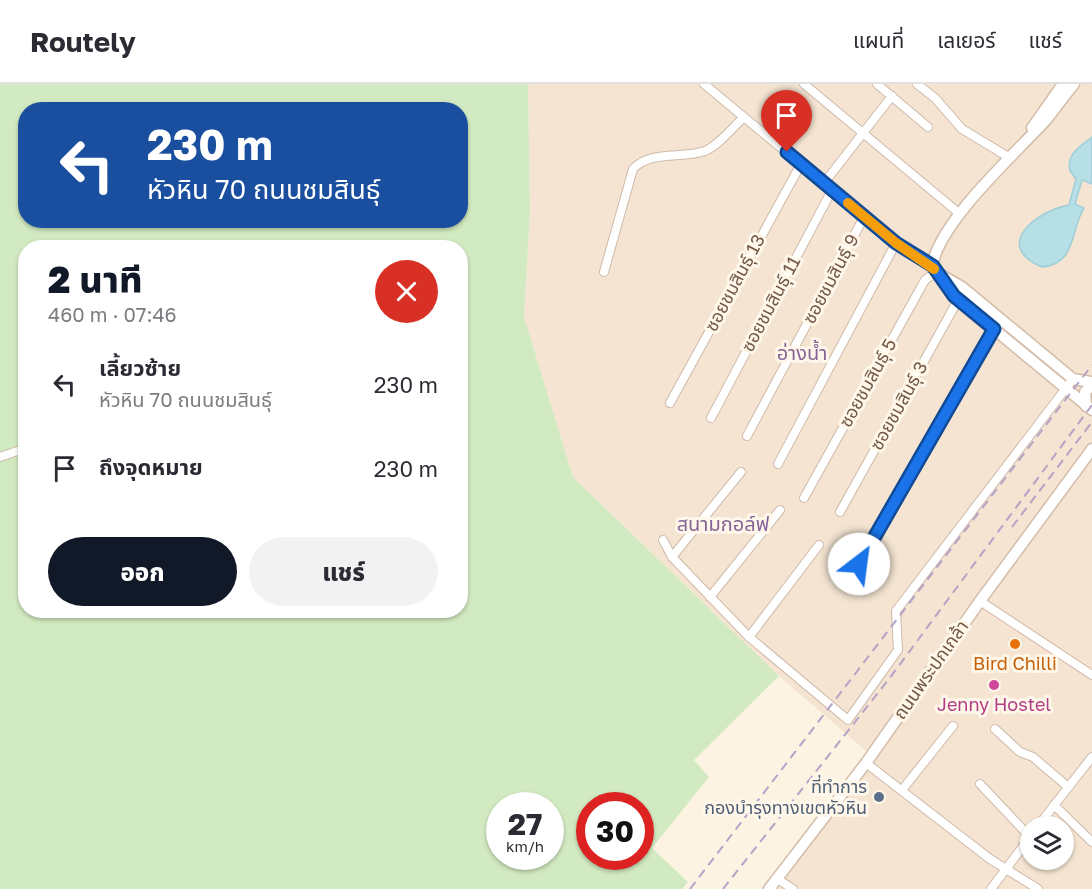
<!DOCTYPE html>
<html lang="th">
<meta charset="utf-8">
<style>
body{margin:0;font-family:"Golos Text","Noto Sans Thai",sans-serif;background:#f2f2f3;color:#2b2b33;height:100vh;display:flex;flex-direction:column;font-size:22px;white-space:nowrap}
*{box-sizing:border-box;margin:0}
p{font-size:20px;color:#7c7c81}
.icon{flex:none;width:33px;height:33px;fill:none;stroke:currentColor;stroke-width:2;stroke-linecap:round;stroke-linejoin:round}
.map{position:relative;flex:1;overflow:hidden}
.panel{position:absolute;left:18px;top:156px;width:450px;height:378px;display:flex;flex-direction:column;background:#fff;border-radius:24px;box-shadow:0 2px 4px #0004}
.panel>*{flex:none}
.hud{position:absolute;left:18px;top:18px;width:450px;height:126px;border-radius:24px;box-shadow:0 2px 4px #0004;background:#1a4fa0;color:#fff;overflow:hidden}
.controls{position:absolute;left:1020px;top:732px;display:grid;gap:12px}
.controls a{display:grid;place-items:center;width:54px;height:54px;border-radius:50%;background:#fff;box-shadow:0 2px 4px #0004;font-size:30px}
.speed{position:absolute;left:486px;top:708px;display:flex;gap:12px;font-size:30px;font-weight:700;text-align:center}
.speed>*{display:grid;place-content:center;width:78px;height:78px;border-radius:50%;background:#fff;box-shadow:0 2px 4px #0004;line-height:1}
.speed small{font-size:15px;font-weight:400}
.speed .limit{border:9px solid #d22;background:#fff;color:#111}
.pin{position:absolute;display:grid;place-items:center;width:51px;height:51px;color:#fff;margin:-62px -26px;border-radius:50% 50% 50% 0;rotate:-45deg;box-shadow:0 0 6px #0007}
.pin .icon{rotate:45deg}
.me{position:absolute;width:66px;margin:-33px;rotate:30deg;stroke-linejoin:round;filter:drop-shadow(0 0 4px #0008)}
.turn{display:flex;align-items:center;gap:21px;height:126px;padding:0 30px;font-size:27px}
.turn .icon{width:78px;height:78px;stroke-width:2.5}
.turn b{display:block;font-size:42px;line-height:51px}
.round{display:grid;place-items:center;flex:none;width:63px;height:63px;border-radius:32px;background:#f2f2f3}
.summary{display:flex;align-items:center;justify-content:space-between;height:102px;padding:0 30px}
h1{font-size:36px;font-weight:800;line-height:45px;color:#111827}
.cta{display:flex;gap:12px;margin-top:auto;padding:12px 30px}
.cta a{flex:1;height:69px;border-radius:36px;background:#111827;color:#fff;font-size:24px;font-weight:800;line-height:69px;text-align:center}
.cta a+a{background:#f2f2f3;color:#2b2b33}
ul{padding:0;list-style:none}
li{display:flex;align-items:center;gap:18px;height:84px;padding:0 30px}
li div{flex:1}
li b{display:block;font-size:22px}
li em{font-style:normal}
header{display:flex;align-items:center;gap:36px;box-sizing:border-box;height:84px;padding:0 30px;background:#fff;border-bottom:2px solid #e1e1e2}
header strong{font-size:28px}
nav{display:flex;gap:33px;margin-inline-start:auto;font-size:21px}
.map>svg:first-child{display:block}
.residential{fill:#f4e4d1;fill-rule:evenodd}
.commercial{fill:#fde2d6}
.green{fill:#d2eac1;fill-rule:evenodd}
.water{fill:#b7dfe6;stroke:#9eced8;stroke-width:1.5}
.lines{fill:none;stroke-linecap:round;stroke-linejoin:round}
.street-casing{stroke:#cebaaa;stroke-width:10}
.secondary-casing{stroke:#d3bca9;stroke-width:13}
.street{stroke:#fff;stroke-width:8}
.secondary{stroke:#fff;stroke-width:10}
.rail{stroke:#b5a2c6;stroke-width:2;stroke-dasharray:9 6;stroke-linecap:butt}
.route-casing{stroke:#114b97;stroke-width:15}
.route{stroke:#1a73e8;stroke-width:10}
.slow{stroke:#f59e0b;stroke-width:10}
.food-dot{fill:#e8710a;stroke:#fff7e9;stroke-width:2}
.hotel-dot{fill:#d1479c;stroke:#fff7e9;stroke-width:2}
.service-dot{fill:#5c6f8a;stroke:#fff7e9;stroke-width:2}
.labels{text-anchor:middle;stroke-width:6;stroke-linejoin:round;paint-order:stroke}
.street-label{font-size:18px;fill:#745949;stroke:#fff7e9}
.food-label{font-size:18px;fill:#c56008;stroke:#fff7e9}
.hotel-label{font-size:18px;fill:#b23c85;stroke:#fff7e9}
.service-label{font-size:18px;fill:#4e5e75;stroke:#fff7e9;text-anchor:end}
.neighbourhood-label{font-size:20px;fill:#876498;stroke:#fff7e9}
</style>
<header>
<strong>Routely</strong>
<nav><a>แผนที่</a><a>เลเยอร์</a><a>แชร์</a></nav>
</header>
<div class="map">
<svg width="1092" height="805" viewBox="0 0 1092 805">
<rect width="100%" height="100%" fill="#fcf3e3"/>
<path class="residential" d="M528,0H1092V805H774L874,674L779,592L573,393L524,233L530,127ZM1030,742H1064V776H1030Z"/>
<polygon class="commercial" points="992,519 1092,584 1092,598 985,529"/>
<path class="green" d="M0,0H528L530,127L524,233L573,393L779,592L694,676L709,693L652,764L688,798L682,805H0ZM26,26H460V136H26ZM26,164H460V526H26ZM500,722H550V772H500ZM590,722H640V772H590Z"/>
<path class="water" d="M1092,53V100L1082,96L1075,120L1084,124C1070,146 1077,180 1042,183C992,162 1036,127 1069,121L1076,95L1070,87C1066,70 1080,63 1092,53Z"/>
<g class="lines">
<defs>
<g id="street">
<polyline points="704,0 896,159 932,182"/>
<polyline points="804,0 960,130"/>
<polyline points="877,0 928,43"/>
<polyline points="917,0 935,14 962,45 1010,74"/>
<polyline points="824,99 892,12"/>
<path d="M604,188L633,85C650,66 682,75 705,67C719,61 733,43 744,33"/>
<polyline points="670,319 801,80"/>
<polyline points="711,334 832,106"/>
<polyline points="747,352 864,133"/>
<polyline points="0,373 26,364"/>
<polyline points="778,380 896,159"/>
<polyline points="804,414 925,196 936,188"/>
<polyline points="840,428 958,216"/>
<polyline points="663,456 672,473 749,553 848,636 898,566 896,527 1073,295"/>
<polyline points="672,473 741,388"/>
<polyline points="859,480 990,252 1002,236"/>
<polyline points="710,513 780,426"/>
<polyline points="980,517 1092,591"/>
<polyline points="749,553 819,461"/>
<polyline points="995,645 1020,668 1033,673 1068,703"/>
<polyline points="866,679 990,775 1038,805"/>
<polyline points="980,700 1030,753"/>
<polyline points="902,706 953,642"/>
<polyline points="1054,721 1092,758"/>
<polyline points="1038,742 1092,673"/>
<polyline points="776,794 793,805"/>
<polyline points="991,805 1030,753"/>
</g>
<g id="secondary">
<path d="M1074,0C1064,12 1055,25 1045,37C1014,71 940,137 932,182L954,212L1092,326"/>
<polyline points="1032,44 1063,0"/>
<polyline points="941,191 962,203 1073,295 1092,298"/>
<polyline points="1086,322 1085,308 1092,301"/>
<polyline points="769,805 866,679 980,517 1092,365"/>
</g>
</defs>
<use href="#street" class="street-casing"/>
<use href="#secondary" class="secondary-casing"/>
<use href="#street" class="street"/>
<use href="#secondary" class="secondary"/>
<g class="rail">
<polyline points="1012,443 1092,338"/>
<polyline points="690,805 1092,281"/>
<polyline points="723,805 889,595 1092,321"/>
</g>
</g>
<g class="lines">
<defs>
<polyline id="route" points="787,68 896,159 933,182 954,212 994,245 859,480"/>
</defs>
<use href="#route" class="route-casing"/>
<use href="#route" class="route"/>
<polyline class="slow" points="848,119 896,159 934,185"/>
</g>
<circle class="food-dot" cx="1015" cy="560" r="6"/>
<circle class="hotel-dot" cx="994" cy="601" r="6"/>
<circle class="service-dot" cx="879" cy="713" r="6"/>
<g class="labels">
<g class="street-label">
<text transform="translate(831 195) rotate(-62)" y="6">ซอยชมสินธุ์ 9</text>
<text transform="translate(735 199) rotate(-62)" y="6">ซอยชมสินธุ์ 13</text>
<text transform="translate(771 220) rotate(-62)" y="6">ซอยชมสินธุ์ 11</text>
<text transform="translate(868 299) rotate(-61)" y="6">ซอยชมสินธุ์ 5</text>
<text transform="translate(899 322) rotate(-61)" y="6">ซอยชมสินธุ์ 3</text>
<text transform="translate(931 586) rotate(-55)" y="6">ถนนพระปกเกล้า</text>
</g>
<g class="food-label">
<text x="1015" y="586">Bird Chilli</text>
</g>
<g class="hotel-label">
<text x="994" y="627">Jenny Hostel</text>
</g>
<g class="service-label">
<text x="867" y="709">ที่ทำการ<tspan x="867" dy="21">กองบำรุงทางเขตหัวหิน</tspan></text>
</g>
<g class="neighbourhood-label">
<text x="802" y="276">อ่างน้ำ</text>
<text x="723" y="447">สนามกอล์ฟ</text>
</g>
</g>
</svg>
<div class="controls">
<a><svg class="icon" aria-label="layers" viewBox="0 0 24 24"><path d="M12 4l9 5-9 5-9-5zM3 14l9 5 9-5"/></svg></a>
</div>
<div class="speed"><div>27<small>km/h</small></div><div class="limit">30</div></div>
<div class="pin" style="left:787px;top:68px;background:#d93025"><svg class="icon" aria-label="arrive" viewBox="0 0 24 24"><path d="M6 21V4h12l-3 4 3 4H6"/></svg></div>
<svg class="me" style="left:859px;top:480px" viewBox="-20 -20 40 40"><circle r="19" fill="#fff"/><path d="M0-13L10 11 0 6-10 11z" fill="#1a73e8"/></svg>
<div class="hud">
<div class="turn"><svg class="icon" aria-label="left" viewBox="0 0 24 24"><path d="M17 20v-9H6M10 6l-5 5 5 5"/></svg><div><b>230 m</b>หัวหิน 70 ถนนชมสินธุ์</div></div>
</div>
<section class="panel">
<div class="summary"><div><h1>2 นาที</h1><p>460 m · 07:46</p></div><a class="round" style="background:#d93025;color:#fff"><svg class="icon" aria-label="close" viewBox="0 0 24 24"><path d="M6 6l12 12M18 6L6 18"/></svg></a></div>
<ul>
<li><svg class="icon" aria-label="left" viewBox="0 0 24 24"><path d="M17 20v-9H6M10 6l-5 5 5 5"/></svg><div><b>เลี้ยวซ้าย</b><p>หัวหิน 70 ถนนชมสินธุ์</p></div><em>230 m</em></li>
<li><svg class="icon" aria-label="arrive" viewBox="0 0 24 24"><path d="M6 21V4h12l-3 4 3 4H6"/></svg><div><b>ถึงจุดหมาย</b></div><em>230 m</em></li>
</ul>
<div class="cta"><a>ออก</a><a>แชร์</a></div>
</section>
</div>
